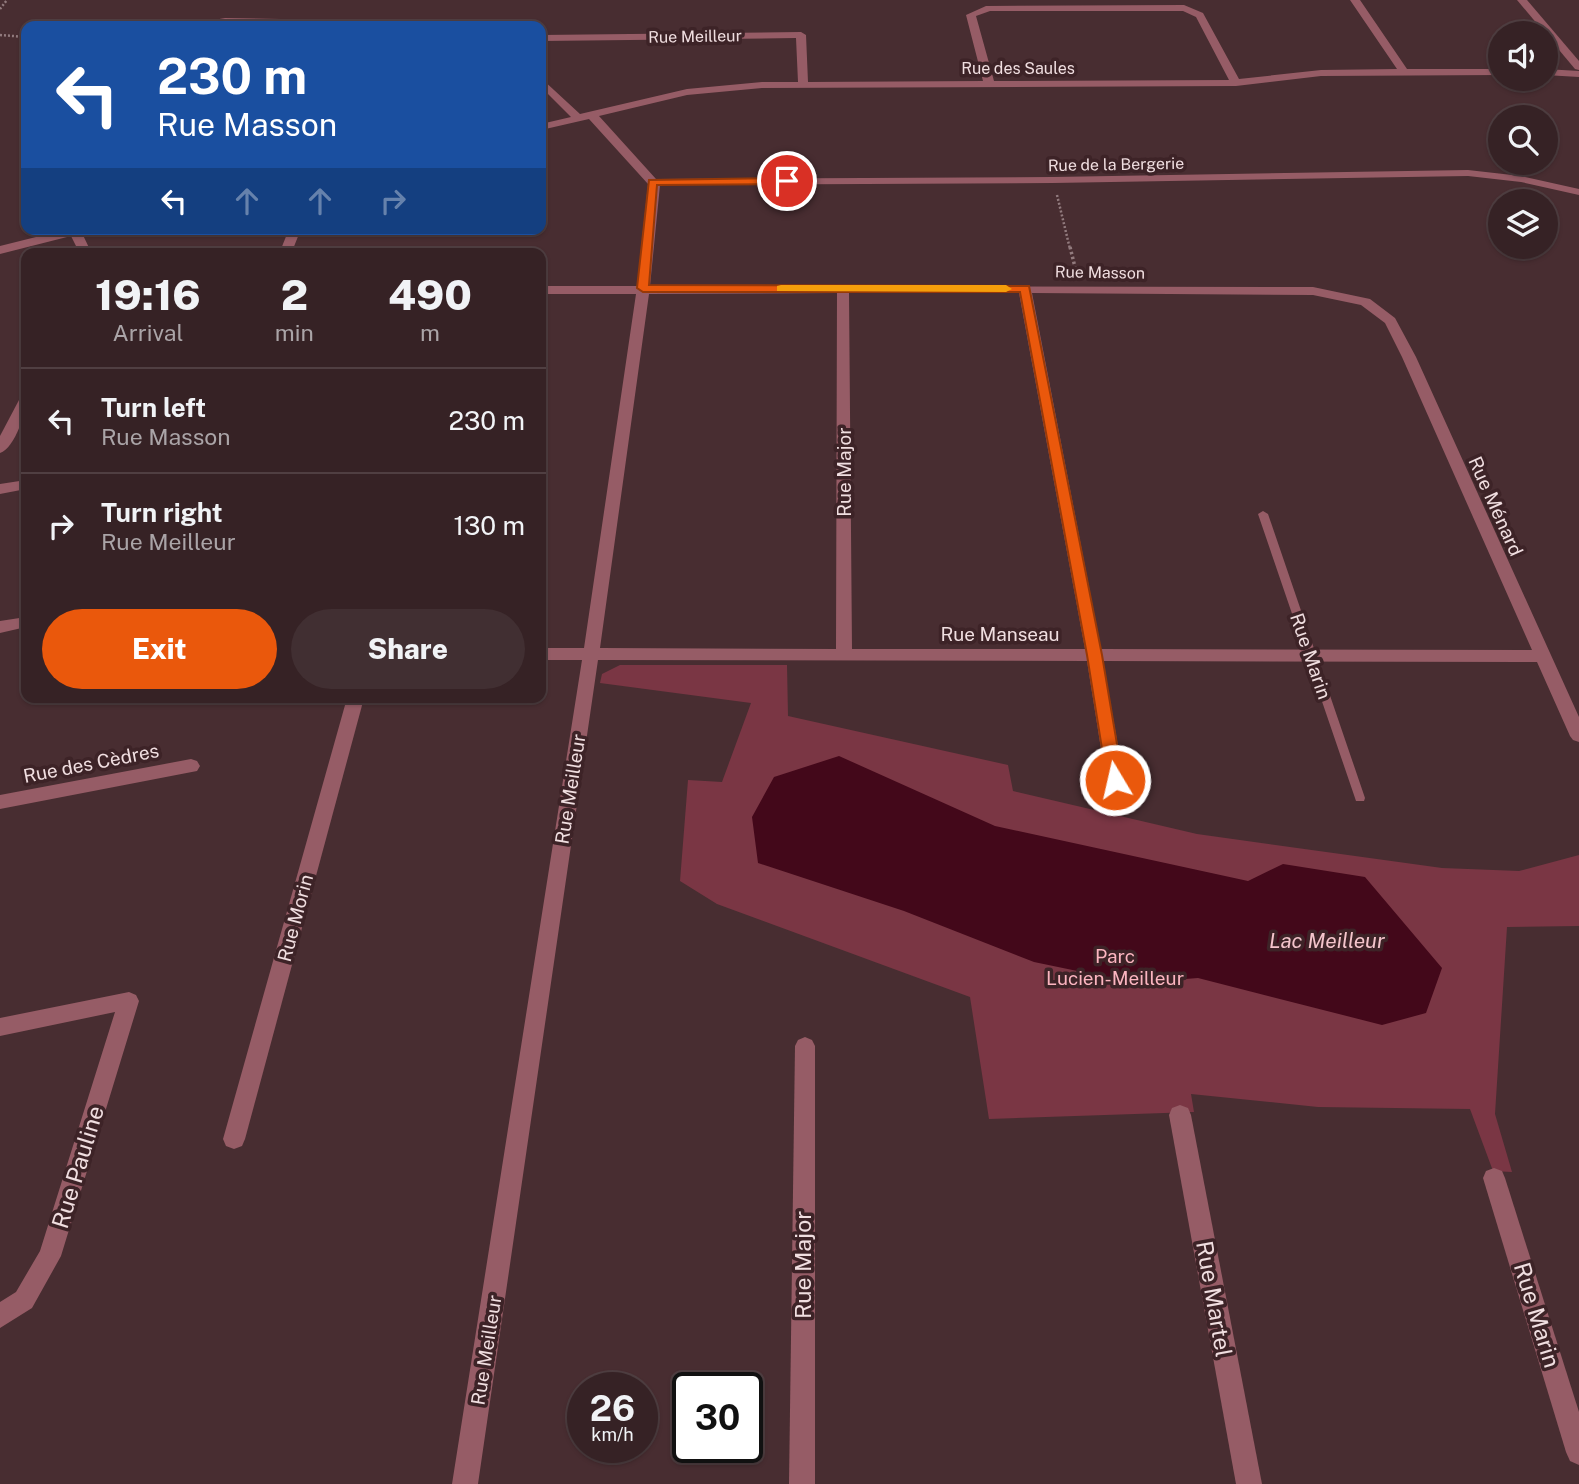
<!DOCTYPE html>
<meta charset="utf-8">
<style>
body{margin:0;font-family:"Public Sans",sans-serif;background:#412f32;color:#f1f3f6;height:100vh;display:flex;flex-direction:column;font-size:26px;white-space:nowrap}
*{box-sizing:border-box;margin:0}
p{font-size:23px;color:#aaa4a7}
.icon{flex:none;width:38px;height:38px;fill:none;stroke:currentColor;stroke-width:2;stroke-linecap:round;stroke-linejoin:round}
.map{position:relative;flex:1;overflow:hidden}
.drawer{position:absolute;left:21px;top:248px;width:525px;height:455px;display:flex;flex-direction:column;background:#362225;border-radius:14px;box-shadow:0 2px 5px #0004,0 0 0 2px #503f42}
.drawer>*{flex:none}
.banner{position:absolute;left:21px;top:21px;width:525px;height:214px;border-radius:14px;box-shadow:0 2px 5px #0004,0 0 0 2px #503f42;background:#1a4fa0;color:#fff;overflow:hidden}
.fabs{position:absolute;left:1488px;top:21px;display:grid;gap:14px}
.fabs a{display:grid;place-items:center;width:70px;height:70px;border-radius:50%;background:#362225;box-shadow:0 2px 5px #0004,0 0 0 2px #503f42;font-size:35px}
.speed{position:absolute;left:567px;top:1372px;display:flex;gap:14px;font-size:35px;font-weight:700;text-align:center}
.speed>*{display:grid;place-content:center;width:91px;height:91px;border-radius:50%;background:#362225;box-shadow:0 2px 5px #0004,0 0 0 2px #503f42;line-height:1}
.speed small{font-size:18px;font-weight:400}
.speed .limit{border:4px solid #111;border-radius:10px;background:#fff;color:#111}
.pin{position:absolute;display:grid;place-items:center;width:60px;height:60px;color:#fff;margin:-30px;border:4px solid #fff;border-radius:50%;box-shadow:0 2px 7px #0007}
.me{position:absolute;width:77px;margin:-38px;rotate:351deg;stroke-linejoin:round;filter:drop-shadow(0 0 5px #0008)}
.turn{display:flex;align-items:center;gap:24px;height:147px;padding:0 21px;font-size:32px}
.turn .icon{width:91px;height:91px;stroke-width:2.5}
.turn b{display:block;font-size:49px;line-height:60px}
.lanes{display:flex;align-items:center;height:66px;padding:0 21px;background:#0003;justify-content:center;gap:35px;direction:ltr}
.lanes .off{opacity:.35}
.eta{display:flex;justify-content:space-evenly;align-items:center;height:119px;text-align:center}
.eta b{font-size:42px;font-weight:800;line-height:49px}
.action{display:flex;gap:14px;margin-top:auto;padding:14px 21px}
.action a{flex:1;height:80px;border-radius:42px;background:#ea580c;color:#fff;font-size:28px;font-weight:800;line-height:80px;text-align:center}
.action a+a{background:#412f32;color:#f1f3f6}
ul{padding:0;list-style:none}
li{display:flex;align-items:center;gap:21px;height:105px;padding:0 21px;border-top:2px solid #503f42}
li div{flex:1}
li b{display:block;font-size:26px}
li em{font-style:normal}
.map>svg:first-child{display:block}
.green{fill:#7a3644}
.water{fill:#43081a}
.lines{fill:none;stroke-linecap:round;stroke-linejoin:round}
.path-far1{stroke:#927b7e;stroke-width:2.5;stroke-dasharray:2 2;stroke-linecap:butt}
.path{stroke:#927b7e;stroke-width:3.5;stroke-dasharray:2.5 2.5;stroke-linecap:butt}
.service{fill:#965c66;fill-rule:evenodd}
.minor{fill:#965c66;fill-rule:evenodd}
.route{fill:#ea580c;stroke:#983908;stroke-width:2}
.slow{fill:#f59e0b}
.labels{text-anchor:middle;stroke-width:7;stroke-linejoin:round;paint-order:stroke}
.far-street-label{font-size:16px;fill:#f0dee0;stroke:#3d2327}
.street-label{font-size:19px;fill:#f0dee0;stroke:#3d2327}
.park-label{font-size:19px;fill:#fcb5c0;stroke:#3d2327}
.water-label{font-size:21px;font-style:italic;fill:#f4c4cb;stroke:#3d2327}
.near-street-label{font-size:23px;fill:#f0dee0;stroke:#3d2327}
</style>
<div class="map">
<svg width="1579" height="1484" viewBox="0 0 1579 1484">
<rect width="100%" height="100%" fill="#482d31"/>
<polygon class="green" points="620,665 787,665 788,716 1008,765 1013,791 1197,834 1442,868 1519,871 1579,855 1579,926 1507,927 1495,1114 1512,1172 1493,1171 1470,1109 1318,1107 1191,1094 1194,1112 989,1119 970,997 717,904 680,881 688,780 722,782 751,703 600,683 602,674"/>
<polygon class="water" points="839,756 995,826 1248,881 1283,864 1365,877 1442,968 1426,1013 1382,1025 1198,978 1135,983 1034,962 904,911 758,863 752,817 774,777"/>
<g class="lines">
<g class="path-far1">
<polyline points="0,9 7,0"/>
<polyline points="0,35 26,37"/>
<polyline points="1057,195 1070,249"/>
</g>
<polyline class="path" points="1070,247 1077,275"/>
<polygon class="service" points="1263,511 1268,514 1365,798 1364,801 1356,801 1355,798 1258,514"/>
<g class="minor">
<path d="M1350,0H1360L1407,69H1500V75L1321,76L1236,86L762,88L687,95L599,116L656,179L1053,177L1468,170L1521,176L1579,189V195L1521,182L1468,176L1053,183L660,185L650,286L1313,287L1370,299L1395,318L1416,357L1579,717V742L1573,740L1570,736L1537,662L1103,661L1124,780L1121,785H1109L1106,780L1087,661L598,660L478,1484H452L582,660H541V648H584L636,294H541V286H637L648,184L589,119L541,130V124L571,117L541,87V78L580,114L687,89L762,82H798L796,38L541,41V35L801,32L806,35L808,82L983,81L966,15L986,6L1184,5L1203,13L1239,79L1321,70L1397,69ZM990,11H1183L1196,17L1229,80L994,81L976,16ZM837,293L836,649L600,648L649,294ZM849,293H1019L1085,649H852ZM1032,293L1313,295L1361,305L1385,323L1402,357L1532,650L1101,649Z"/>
<polygon points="1517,0 1527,0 1579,61 1579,70 1575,69"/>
<polygon points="225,18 335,20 357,26 180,26"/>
<polygon points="1545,69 1579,71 1579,77 1545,75"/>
<polygon points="68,229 90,229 82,233 92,254 80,254 71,236 0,254 0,246"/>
<polygon points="289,229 301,229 291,254 279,254"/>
<polygon points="459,229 471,229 470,234 460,237"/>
<path d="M26,396C27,411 15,448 0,453V436L19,400Z"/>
<polygon points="26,480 26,489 0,494 0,484"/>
<polygon points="26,617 26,627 0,633 0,621"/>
<polygon points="347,698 364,698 245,1139 242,1146 234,1149 226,1146 223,1139"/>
<polygon points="191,759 197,761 200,766 197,771 0,809 0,795"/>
<polygon points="129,992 136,995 139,1001 61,1256 32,1308 0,1328 0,1302 16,1292 40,1251 115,1012 0,1036 0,1018"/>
<polygon points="805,1037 812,1040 815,1046 815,1484 789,1484 795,1046 798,1040"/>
<polygon points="1180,1105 1188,1108 1191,1115 1262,1484 1236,1484 1169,1115 1172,1108"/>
<polygon points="1494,1168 1502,1171 1505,1178 1579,1412 1579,1465 1570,1461 1566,1452 1483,1178 1486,1171"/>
</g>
</g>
<polygon class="route" points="787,178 792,181 791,184 657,185 649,285 1029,286 1102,655 1123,780 1121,785 1115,786 1107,780 1087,655 1020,292 643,292 637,288 649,180"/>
<polygon class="slow" points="781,285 1006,285 1012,289 1006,292 777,291 777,286"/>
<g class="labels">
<g class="far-street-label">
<text transform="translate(695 36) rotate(-1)" y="6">Rue Meilleur</text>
<text x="1018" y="74">Rue des Saules</text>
<text transform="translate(1116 164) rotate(-1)" y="6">Rue de la Bergerie</text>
<text transform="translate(1100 272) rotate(1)" y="6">Rue Masson</text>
</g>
<g class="street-label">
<text transform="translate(844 472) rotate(-90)" y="7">Rue Major</text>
<text transform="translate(1496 506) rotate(66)" y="7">Rue Ménard</text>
<text x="1000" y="641">Rue Manseau</text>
<text transform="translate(1311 656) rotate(71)" y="7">Rue Marin</text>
<text transform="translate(91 763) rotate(-11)" y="7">Rue des Cèdres</text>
<text transform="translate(570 789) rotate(-81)" y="7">Rue Meilleur</text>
<text transform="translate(295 918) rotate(-75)" y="7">Rue Morin</text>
<text transform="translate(486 1350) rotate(-81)" y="7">Rue Meilleur</text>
</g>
<g class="park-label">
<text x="1115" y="963">Parc<tspan x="1115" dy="22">Lucien-Meilleur</tspan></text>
</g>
<g class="water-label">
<text x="1327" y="948">Lac Meilleur</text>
</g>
<g class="near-street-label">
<text transform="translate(78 1167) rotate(-73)" y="8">Rue Pauline</text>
<text transform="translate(803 1265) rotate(-90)" y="8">Rue Major</text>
<text transform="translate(1214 1299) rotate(80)" y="8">Rue Martel</text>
<text transform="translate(1537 1315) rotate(73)" y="8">Rue Marin</text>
</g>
</g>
</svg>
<div class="fabs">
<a><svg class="icon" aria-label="sound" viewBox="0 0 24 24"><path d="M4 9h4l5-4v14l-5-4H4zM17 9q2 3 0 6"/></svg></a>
<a><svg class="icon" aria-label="search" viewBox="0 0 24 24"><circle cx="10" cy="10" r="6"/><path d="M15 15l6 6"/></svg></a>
<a><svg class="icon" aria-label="layers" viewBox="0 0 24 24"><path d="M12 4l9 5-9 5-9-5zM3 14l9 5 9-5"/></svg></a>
</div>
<div class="speed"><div>26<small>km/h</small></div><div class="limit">30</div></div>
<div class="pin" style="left:787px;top:181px;background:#d93025"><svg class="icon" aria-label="arrive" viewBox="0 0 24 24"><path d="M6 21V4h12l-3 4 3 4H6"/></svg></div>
<svg class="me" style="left:1115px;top:780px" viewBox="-20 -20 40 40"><circle r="17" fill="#ea580c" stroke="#fff" stroke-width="3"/><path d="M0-11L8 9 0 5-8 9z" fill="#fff"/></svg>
<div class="banner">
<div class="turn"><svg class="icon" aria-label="left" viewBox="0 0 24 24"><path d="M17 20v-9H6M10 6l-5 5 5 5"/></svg><div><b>230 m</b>Rue Masson</div></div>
<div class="lanes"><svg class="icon" aria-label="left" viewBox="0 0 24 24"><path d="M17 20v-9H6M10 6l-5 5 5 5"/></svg><svg class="icon off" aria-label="ahead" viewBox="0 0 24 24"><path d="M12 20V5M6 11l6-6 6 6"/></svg><svg class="icon off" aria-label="ahead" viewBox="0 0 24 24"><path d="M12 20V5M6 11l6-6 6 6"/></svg><svg class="icon off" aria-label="right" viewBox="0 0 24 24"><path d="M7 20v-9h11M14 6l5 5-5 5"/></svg></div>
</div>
<section class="drawer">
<div class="eta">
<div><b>19:16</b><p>Arrival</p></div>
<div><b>2</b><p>min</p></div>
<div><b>490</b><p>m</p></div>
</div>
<ul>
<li><svg class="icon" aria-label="left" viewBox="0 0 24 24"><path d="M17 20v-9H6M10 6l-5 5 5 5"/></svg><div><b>Turn left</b><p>Rue Masson</p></div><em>230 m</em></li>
<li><svg class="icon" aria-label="right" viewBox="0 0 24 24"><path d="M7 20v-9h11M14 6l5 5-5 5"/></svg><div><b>Turn right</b><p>Rue Meilleur</p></div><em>130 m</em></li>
</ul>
<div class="action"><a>Exit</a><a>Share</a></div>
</section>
</div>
